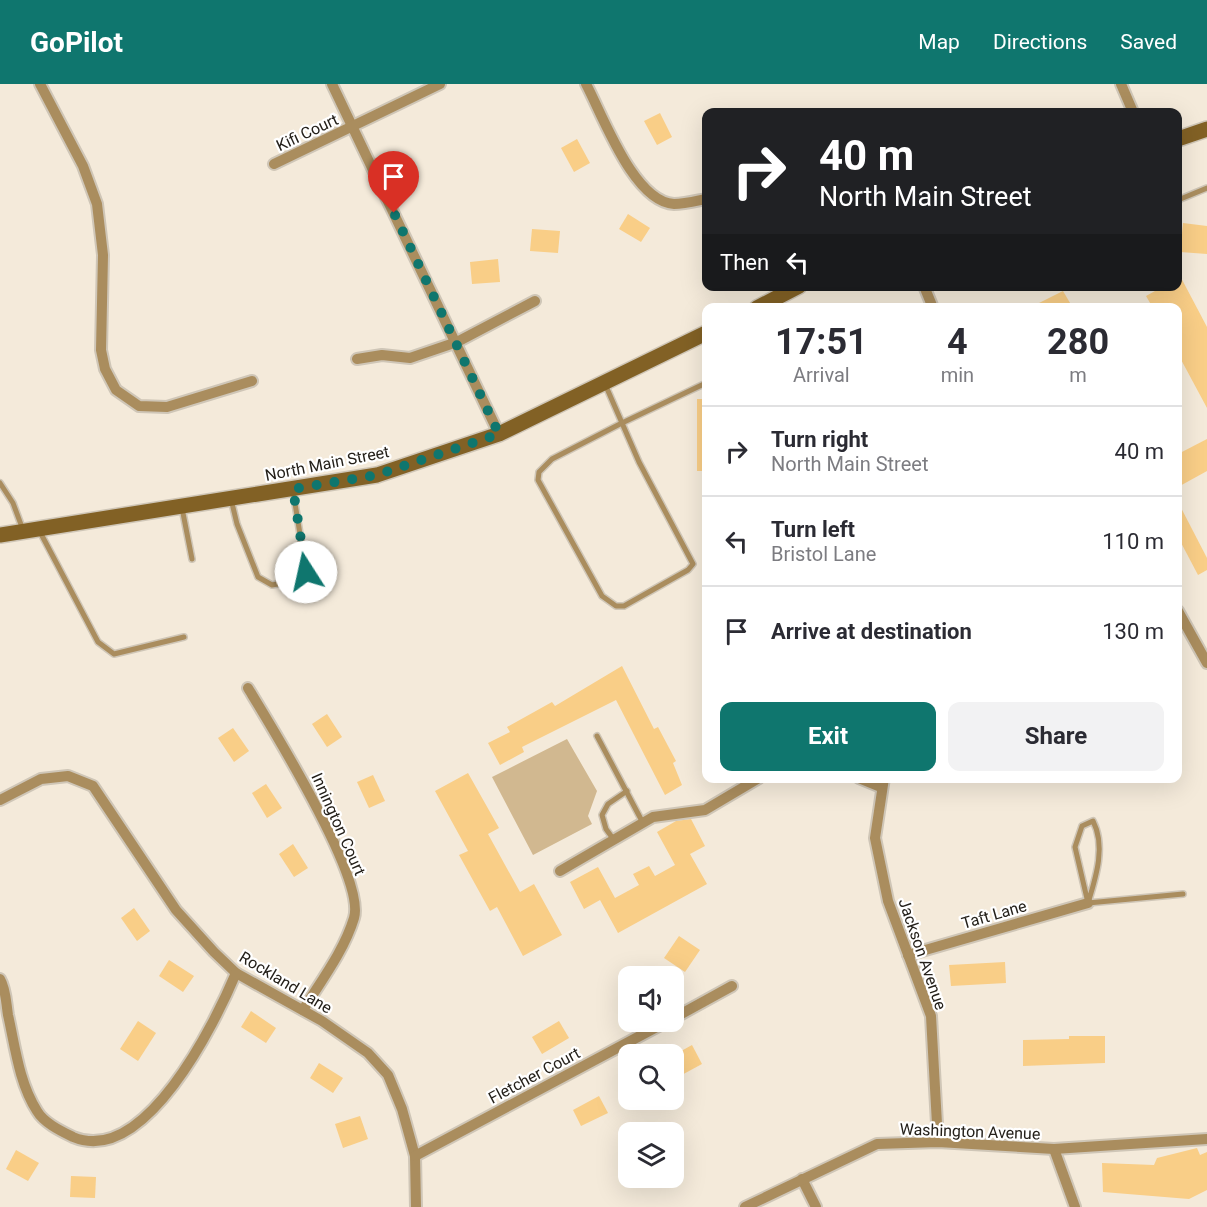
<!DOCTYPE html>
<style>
body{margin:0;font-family:Roboto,sans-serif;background:#f2f2f3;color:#2b2b33;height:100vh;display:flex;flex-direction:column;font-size:22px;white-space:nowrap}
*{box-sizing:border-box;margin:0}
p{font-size:20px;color:#7c7c81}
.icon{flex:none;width:33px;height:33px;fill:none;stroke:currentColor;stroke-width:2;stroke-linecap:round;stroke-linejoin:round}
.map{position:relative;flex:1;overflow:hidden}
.drawer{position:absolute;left:702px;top:219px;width:480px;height:480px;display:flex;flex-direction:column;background:#fff;border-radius:12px;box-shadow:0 6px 24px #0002}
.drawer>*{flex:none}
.guide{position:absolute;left:702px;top:24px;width:480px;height:183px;border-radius:12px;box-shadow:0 6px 24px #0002;background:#202124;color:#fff;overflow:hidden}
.tools{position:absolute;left:618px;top:882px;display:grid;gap:12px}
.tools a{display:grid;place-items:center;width:66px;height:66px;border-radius:12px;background:#fff;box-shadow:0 6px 24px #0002;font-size:30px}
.pin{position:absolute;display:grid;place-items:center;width:51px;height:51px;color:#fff;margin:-62px -26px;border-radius:50% 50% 50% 0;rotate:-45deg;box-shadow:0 0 6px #0007}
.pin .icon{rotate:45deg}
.me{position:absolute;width:66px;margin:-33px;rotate:350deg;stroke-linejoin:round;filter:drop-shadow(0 0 4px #0008)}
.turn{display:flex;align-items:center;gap:21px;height:126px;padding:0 18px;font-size:27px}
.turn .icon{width:78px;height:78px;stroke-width:2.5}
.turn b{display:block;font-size:42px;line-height:51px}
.then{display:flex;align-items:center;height:57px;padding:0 18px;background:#0003;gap:12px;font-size:22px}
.eta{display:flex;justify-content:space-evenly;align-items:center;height:102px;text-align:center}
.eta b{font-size:36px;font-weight:700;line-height:42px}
.action{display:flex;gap:12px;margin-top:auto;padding:12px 18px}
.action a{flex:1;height:69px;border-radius:12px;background:#0f766e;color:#fff;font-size:24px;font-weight:700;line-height:69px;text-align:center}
.action a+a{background:#f2f2f3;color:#2b2b33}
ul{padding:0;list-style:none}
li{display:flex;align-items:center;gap:18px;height:90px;padding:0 18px;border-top:2px solid #e1e1e2}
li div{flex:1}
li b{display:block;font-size:22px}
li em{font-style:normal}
header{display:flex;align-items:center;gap:36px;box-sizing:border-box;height:84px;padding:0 30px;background:#0f766e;color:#fff}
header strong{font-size:28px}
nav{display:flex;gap:33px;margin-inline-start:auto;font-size:21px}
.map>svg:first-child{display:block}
.green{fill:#d1b890}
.building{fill:#f9ce87}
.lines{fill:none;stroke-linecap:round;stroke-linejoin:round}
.service-casing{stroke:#cfc6b7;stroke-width:8}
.minor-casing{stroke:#cfc6b7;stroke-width:14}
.secondary-casing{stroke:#cfc6b7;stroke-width:18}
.service{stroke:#aa8d5e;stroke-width:5}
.minor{stroke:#aa8d5e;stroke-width:10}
.secondary{stroke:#826125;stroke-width:15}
.route{stroke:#0f766e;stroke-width:10;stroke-dasharray:0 18}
.labels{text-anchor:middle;stroke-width:4.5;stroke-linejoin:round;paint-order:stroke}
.street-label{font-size:16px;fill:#24201a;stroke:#fff}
</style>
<header>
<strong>GoPilot</strong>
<nav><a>Map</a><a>Directions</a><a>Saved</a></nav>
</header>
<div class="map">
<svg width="1207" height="1123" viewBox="0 0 1207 1123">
<rect width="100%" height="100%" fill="#f4eada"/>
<polygon class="green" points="567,655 597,707 588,732 592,740 533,771 492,693"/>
<g class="building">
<polygon points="660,29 672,53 657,61 644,37"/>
<polygon points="577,55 590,79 574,88 561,64"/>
<polygon points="628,130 650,144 641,158 619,145"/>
<polygon points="1183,139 1207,142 1207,170 1180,168"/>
<polygon points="532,145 560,147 558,169 530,167"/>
<polygon points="498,175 500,198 472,200 470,178"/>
<polygon points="1178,188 1207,243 1207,324 1178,270 1178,224 1153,224 1146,212 1164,202 1178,202"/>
<polygon points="1063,207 1073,224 1029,224"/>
<rect x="697" y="315" width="9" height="72"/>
<polygon points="1207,355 1207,387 1178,403 1178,370"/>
<polygon points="1178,418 1207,474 1207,486 1198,491 1178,453"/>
<polygon points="622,582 654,645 658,643 676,677 673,679 682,701 665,711 616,616 522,663 524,668 500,681 488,659 510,648 507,643 552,618 555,622"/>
<polygon points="327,630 342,653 327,663 312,640"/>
<polygon points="233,644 249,667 234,678 218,654"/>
<polygon points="468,689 499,744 488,750 520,808 534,800 562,851 523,872 497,823 490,827 459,771 468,767 435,707"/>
<polygon points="373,691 385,717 369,724 357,698"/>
<polygon points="266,700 282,724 267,734 252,709"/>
<polygon points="691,735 705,762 690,770 707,800 618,849 600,816 584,825 570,798 598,783 615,814 639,801 633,790 649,782 655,792 675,781 657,748 676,737"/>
<polygon points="293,760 308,784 294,793 279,770"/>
<polygon points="134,824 150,847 137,857 121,834"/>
<polygon points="679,852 700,866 685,888 664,874"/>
<polygon points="169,876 194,892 183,908 159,892"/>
<polygon points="1005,878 1006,899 951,902 949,881"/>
<polygon points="251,927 276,944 266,959 241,943"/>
<polygon points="138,937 156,949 138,977 120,965"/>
<polygon points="559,937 569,954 542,970 532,953"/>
<polygon points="1069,952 1105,952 1105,979 1023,982 1023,956 1069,955"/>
<polygon points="692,961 702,980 678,993 674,985 674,971"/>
<polygon points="319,979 343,994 333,1009 310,994"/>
<polygon points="599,1012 608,1029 581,1042 573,1026"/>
<polygon points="360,1032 368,1055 343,1064 335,1040"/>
<polygon points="1197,1064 1200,1071 1207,1068 1207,1106 1189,1115 1103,1108 1102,1079 1154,1081 1157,1074"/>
<polygon points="16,1066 39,1079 28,1097 6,1085"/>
<polygon points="71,1092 96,1093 95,1114 70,1113"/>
</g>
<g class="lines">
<defs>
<g id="service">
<polyline points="1178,116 1207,104"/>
<polyline points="605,300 622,339 706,299"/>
<polygon points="622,339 639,378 693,480 688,486 624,522 616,522 602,512 538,396 539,388 552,375"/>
<polyline points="0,399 13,419 23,446"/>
<polyline points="231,415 237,440 258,493 272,501 294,497 306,487 293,407"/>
<polyline points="182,424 192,475"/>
<polyline points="39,446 98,558 114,570 184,553"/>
<polyline points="597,652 643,739"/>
<path d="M1093,737C1106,762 1096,793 1088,819L1075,763L1082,742Z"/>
<polyline points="614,756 606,745 602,731 608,720 627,707"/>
<polyline points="1088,819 1183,810"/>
</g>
<g id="minor">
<polyline points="40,0 83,82 97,120 103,171 101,266 105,285 116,306 139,322 167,323 252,297"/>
<polyline points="332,0 499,350"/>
<path d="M586,0C603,32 634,118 674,120C684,120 696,117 706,115"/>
<polyline points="1121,0 1133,28"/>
<polyline points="274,80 440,0"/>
<polyline points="924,202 933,224"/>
<polyline points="357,275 382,271 410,274 457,258 535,217"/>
<polyline points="1178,527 1207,579"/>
<path d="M248,604C271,642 366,795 354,834C344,867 321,897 303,926"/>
<polyline points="859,694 881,703"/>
<polyline points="884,694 875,754 888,817 931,932 938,1058"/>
<polyline points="0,716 41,695 68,692 93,702 176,826 214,868 236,889 322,937 368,969 388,991 402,1025 415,1072 416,1123"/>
<polyline points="560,787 653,733 705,726 759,694"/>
<polyline points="908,871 1088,819"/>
<path d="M0,895C6,905 6,919 8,931C15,962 19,999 37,1027C44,1039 61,1047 73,1053C145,1083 215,939 236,889"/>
<polyline points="674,934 732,902"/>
<polyline points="1054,1065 1075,1123"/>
<polyline points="415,1072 666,938"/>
<polyline points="802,1095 816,1123"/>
<polyline points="745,1123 877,1060 938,1058 1054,1065 1207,1055"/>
</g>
<g id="secondary">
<polyline points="1178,55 1207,45"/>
<polyline points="757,224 799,202"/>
<polyline points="0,451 377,391 499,350 706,249"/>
</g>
</defs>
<use href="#service" class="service-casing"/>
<use href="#minor" class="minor-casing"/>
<use href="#secondary" class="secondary-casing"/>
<use href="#service" class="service"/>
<use href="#minor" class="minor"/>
<use href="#secondary" class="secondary"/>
</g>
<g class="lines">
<polyline class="route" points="306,488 293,405 377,391 499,350 394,129"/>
</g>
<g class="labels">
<g class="street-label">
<text transform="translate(307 48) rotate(-25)" y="6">Kifi Court</text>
<text transform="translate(327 379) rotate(-11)" y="6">North Main Street</text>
<text transform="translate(339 740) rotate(66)" y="6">Innington Court</text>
<text transform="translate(994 830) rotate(-16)" y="6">Taft Lane</text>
<text transform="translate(923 870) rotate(71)" y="6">Jackson Avenue</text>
<text transform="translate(286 898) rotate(31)" y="6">Rockland Lane</text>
<text transform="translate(534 991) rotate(-28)" y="6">Fletcher Court</text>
<text transform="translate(970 1047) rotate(2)" y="6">Washington Avenue</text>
</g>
</g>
</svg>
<div class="tools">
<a><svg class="icon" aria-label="sound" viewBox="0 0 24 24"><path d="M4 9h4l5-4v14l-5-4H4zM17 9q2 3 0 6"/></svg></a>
<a><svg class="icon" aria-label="search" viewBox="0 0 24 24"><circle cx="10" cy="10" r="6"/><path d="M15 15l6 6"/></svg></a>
<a><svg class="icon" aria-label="layers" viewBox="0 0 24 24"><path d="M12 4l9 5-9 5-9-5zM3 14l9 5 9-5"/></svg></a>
</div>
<div class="pin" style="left:394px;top:129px;background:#d93025"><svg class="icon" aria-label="arrive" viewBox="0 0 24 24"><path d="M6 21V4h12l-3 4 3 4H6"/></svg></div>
<svg class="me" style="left:306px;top:488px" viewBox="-20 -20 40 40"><circle r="19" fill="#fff"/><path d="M0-13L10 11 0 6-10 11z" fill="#0f766e"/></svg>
<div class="guide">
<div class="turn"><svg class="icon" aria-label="right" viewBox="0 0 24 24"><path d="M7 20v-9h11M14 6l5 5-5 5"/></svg><div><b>40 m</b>North Main Street</div></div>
<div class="then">Then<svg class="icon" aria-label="left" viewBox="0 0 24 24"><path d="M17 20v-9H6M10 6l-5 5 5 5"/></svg></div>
</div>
<section class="drawer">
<div class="eta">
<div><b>17:51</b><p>Arrival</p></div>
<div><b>4</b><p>min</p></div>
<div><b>280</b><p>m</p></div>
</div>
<ul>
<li><svg class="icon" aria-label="right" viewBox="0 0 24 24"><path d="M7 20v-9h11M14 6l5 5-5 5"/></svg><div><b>Turn right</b><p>North Main Street</p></div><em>40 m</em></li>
<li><svg class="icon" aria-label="left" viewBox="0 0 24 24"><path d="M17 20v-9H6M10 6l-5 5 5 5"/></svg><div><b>Turn left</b><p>Bristol Lane</p></div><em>110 m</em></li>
<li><svg class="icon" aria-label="arrive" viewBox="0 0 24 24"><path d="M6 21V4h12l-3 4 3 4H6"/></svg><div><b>Arrive at destination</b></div><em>130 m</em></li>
</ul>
<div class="action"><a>Exit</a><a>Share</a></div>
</section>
</div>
